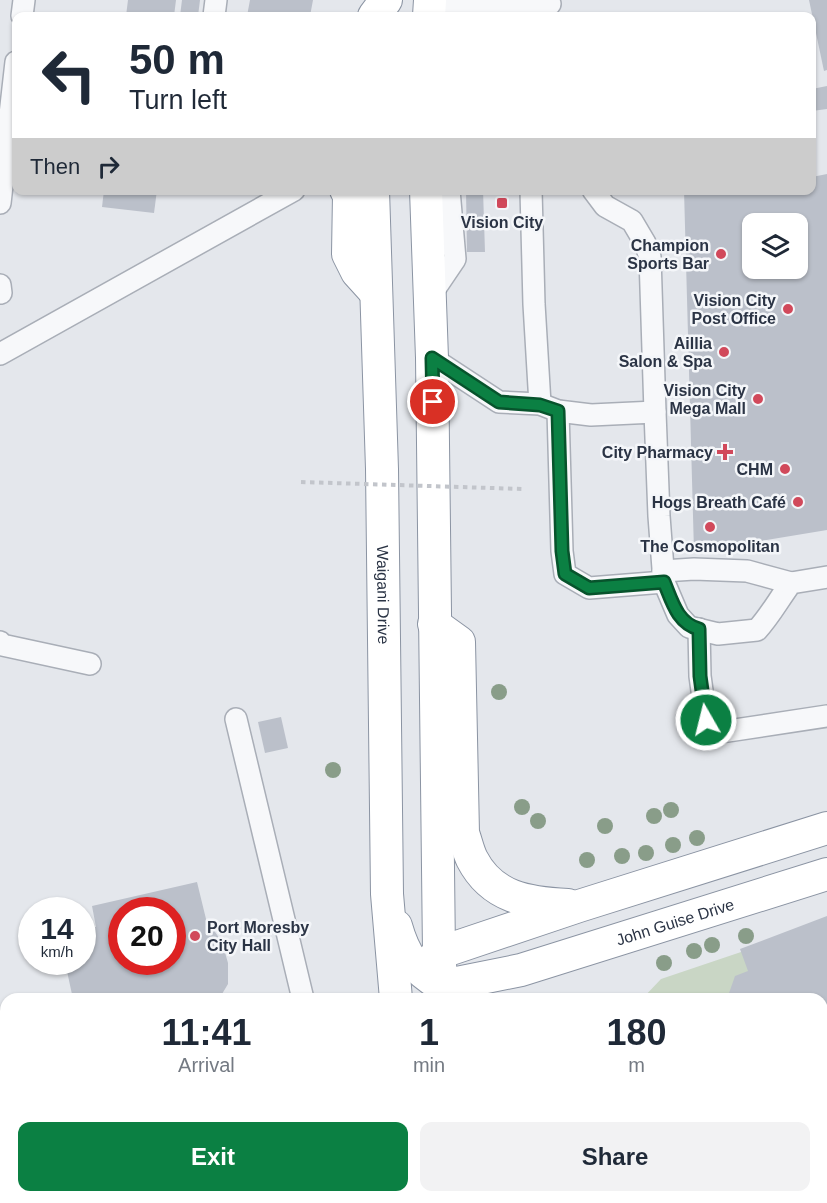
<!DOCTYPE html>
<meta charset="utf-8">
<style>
body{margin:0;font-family:Helvetica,sans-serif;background:#f2f2f3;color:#1f2937;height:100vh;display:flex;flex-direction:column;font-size:22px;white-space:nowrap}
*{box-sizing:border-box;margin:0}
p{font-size:20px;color:#747a83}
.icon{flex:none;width:33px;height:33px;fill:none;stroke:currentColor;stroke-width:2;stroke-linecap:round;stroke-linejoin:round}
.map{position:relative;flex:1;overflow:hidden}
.panel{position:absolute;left:0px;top:993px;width:828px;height:210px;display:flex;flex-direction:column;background:#fff;border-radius:18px 18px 0 0;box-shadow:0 2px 4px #0004}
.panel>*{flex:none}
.banner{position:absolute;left:12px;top:12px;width:804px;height:183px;border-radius:12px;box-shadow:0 2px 4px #0004;background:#fff;color:#1f2937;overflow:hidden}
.buttons{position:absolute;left:742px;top:213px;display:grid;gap:12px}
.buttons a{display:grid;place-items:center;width:66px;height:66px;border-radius:12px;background:#fff;box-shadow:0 2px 4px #0004;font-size:30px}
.speed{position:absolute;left:18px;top:897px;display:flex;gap:12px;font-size:30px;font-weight:700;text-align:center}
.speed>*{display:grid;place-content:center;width:78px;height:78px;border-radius:50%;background:#fff;box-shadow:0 2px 4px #0004;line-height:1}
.speed small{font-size:15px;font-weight:400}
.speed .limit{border:9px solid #d22;background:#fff;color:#111}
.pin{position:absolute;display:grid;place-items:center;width:51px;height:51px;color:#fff;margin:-26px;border:3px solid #fff;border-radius:50%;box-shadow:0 2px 6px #0007}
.me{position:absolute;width:66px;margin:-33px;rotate:352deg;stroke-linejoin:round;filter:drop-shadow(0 0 4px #0008)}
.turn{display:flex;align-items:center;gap:21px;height:126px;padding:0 18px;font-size:27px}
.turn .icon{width:78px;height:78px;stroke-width:2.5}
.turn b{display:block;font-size:42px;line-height:51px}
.then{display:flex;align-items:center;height:57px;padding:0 18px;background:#0003;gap:12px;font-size:22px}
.eta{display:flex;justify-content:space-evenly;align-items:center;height:102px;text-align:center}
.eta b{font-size:36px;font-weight:600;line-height:42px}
.cta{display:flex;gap:12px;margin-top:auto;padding:12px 18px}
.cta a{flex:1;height:69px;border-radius:12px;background:#0b8043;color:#fff;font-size:24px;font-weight:600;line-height:69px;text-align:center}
.cta a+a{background:#f2f2f3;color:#1f2937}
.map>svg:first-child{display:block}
.green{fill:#c9d6c5}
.building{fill:#bbc0ca;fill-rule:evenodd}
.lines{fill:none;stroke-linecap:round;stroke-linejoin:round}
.minor-casing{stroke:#a9aeb7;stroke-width:24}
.highway-casing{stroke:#8b94a3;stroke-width:34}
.minor{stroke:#f7f8fa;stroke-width:21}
.highway{stroke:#fff;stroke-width:32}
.path-bridge{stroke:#c2c5cb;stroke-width:4;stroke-dasharray:4.5 4.5;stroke-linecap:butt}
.tree{fill:#899d89}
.route-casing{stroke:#07532c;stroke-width:15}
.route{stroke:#0b8043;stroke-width:10}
.poi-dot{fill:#d1495b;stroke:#f4f6f9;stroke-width:2}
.labels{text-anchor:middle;stroke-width:5;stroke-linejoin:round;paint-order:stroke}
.poi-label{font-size:16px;font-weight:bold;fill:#2b3445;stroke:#f4f6f9;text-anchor:end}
.street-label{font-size:16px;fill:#2b3445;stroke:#f4f6f9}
</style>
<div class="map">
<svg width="827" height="1203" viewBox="0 0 827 1203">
<rect width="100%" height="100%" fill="#e4e7ec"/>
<polygon class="green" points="827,923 827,1203 579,1203 578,1197 822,1197 822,999 642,999 661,979"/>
<g class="building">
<polygon points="128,0 176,0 174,16 126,16"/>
<polygon points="182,0 200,0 198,16 180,16"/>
<polygon points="250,0 313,0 310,16 247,16"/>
<polygon points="809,0 827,0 827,70 824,71"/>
<polygon points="827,86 827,109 812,111 812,89"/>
<path d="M827,174V530L694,552L684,190H812V177ZM753,224H798V268H753Z"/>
<polygon points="104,190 157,190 154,213 102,207"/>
<polygon points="466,190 483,190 485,252 467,252"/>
<polygon points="281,717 288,748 265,753 258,722"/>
<path d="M197,882L206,919L222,942L228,963V984L219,999H73L65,962H82V945L86,944L82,930L96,927L92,906ZM122,910H172V962H122Z"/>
<polygon points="827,916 827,1119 822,1121 822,999 721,999 728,996 735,976 748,971 740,949"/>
<polygon points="153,1197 290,1197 290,1198 267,1203 154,1203"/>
<polygon points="611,1197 698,1197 683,1203 614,1203"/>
</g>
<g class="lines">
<defs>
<g id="minor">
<polyline points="429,10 482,6 550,4"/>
<polyline points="22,16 24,0"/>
<polyline points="214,16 216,0"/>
<polyline points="531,190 534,304 540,404"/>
<polyline points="593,190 605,206 632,221 645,243 650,257 655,412"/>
<polyline points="0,203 16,62"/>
<polyline points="0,285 1,293"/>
<polyline points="430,296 455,259 449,190"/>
<polyline points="0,354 294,190"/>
<path d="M432,358L499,402L540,404L558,411L591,415L655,412L659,516L664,582L678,615L689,627L718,634L757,630C770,616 779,599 791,583L827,577"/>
<polyline points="558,411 562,551 565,574 589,588 664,582"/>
<polyline points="663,571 694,569 747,571 791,583"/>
<polyline points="699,629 700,676 708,734 827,716"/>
<polyline points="0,642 2,645 90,664"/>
<polyline points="236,719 303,999"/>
<polyline points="344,1197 345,1203"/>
<polyline points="597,1197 599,1203"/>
</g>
<g id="highway">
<polyline points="374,16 386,0"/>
<polyline points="429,16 430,0"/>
<polyline points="346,190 349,195 348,254 357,272 376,293"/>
<path id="s1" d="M373,190L382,469L387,894L396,999"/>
<polyline points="426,190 432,358 439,953 443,999"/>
<path d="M434,624L459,642L463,833C466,841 468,851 472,859C492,898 528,903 568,905"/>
<path id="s2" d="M396,926C405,958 415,969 442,986L521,970L827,874"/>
<polyline points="425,966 439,953 579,906 827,828"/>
<polyline points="468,1197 469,1203"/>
<polyline points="436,1203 437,1197"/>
</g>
</defs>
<use href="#minor" class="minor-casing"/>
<use href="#highway" class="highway-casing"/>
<use href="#minor" class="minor"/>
<use href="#highway" class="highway"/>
<polyline class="path-bridge" points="301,482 523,489"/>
</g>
<g class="tree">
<circle cx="499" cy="692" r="8"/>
<circle cx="333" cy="770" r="8"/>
<circle cx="522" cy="807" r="8"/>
<circle cx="671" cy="810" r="8"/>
<circle cx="654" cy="816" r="8"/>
<circle cx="538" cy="821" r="8"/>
<circle cx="605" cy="826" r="8"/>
<circle cx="697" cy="838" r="8"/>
<circle cx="673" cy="845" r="8"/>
<circle cx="646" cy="853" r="8"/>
<circle cx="622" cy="856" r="8"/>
<circle cx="587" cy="860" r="8"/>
<circle cx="746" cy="936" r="8"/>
<circle cx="712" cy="945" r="8"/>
<circle cx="694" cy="951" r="8"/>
<circle cx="664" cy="963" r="8"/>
</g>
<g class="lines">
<defs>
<path id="route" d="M433,402L432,358L499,402L540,405L558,411L562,551L565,574L589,588L664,582C672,601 677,623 699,629L700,676L706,720"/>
</defs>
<use href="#route" class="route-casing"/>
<use href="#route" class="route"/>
</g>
<g class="poi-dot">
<rect x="496" y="197" width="12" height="12" rx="3"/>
<circle cx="721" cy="254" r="6"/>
<circle cx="788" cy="309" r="6"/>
<circle cx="724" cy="352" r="6"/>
<circle cx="758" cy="399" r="6"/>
<path d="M722 443h6v6h6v6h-6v6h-6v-6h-6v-6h6z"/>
<circle cx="785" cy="469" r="6"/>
<circle cx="798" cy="502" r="6"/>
<circle cx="710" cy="527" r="6"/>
<circle cx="195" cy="936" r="6"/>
</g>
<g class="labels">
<g class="poi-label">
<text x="502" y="228" text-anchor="middle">Vision City</text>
<text x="709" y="251">Champion<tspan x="709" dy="18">Sports Bar</tspan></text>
<text x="776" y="306">Vision City<tspan x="776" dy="18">Post Office</tspan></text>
<text x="712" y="349">Aillia<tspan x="712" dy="18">Salon &amp; Spa</tspan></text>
<text x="746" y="396">Vision City<tspan x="746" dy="18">Mega Mall</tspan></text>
<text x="713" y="458">City Pharmacy</text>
<text x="773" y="475">CHM</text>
<text x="786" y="508">Hogs Breath Café</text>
<text x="710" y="552" text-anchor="middle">The Cosmopolitan</text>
<text x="207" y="933" text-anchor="start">Port Moresby<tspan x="207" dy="18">City Hall</tspan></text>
</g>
<g class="street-label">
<text dy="6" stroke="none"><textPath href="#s1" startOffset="405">Waigani Drive</textPath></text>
<text dy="6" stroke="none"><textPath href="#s2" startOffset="320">John Guise Drive</textPath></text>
</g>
</g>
</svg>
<div class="buttons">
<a><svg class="icon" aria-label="layers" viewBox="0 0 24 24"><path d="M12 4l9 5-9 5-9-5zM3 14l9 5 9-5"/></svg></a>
</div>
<div class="speed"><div>14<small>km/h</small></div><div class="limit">20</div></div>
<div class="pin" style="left:433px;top:402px;background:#d93025"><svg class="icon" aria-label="arrive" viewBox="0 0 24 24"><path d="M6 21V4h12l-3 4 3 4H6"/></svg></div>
<svg class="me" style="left:706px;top:720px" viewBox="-20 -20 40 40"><circle r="17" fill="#0b8043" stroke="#fff" stroke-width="3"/><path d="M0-11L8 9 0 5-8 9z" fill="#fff"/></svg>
<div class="banner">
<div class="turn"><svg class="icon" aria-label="left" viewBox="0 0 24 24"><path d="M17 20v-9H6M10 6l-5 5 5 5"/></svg><div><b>50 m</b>Turn left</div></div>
<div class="then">Then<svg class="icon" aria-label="right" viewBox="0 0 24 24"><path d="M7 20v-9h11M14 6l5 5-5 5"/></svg></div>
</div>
<section class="panel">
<div class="eta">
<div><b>11:41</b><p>Arrival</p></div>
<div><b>1</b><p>min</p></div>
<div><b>180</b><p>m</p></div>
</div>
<div class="cta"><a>Exit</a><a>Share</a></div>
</section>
</div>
